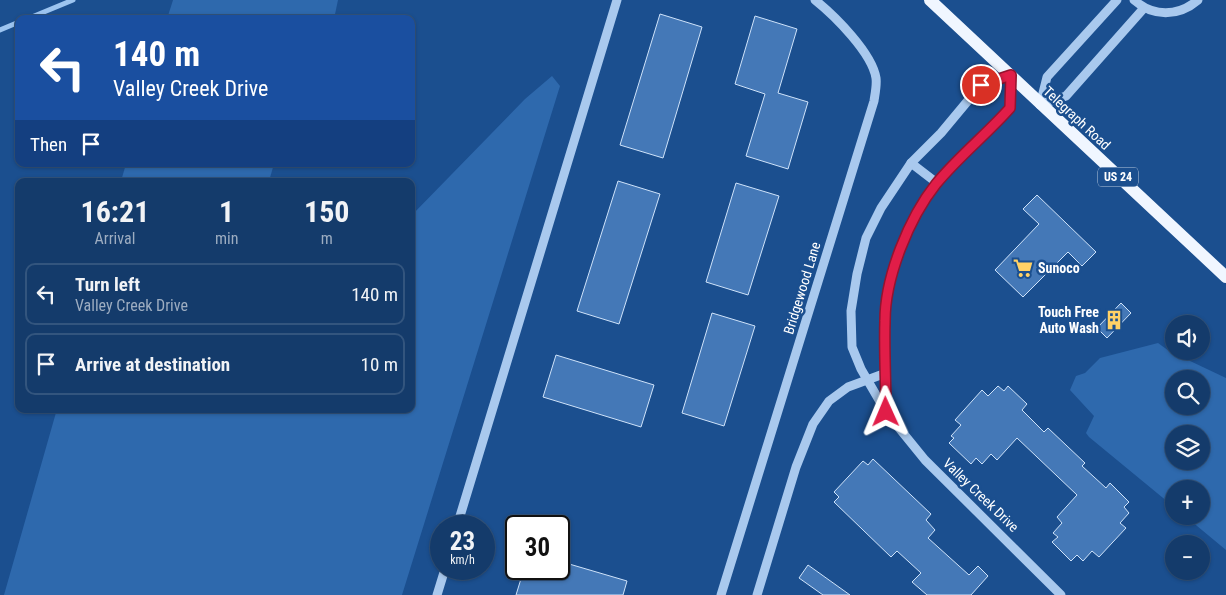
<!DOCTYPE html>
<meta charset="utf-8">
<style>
body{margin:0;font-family:"Roboto Condensed",sans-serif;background:#214673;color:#f1f3f6;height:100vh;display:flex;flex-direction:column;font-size:19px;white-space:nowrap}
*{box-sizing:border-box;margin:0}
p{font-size:16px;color:#9dadc1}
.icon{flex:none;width:28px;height:28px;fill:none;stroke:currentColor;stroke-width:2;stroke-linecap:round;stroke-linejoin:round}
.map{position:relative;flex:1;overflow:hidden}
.side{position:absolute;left:15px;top:178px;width:400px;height:235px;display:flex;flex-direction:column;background:#143b6b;border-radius:10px;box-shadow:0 1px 4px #0004,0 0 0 1px #33557e}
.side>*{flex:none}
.guide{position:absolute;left:15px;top:15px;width:400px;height:152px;border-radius:10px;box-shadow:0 1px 4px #0004,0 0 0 1px #33557e;background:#1a4fa0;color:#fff;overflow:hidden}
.fabs{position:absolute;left:1165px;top:315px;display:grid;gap:10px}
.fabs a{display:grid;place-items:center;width:45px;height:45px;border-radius:50%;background:#143b6b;box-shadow:0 1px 4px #0004,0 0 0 1px #33557e;font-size:25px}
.speed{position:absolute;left:430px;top:515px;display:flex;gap:10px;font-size:25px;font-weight:700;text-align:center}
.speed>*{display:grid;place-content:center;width:65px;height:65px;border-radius:50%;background:#143b6b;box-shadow:0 1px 4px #0004,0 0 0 1px #33557e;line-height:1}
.speed small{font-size:12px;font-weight:400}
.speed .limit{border:2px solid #111;border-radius:8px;background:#fff;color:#111}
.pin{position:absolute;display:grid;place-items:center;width:42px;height:42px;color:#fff;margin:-21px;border:2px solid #fff;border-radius:50%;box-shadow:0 1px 5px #0007}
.me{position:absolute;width:55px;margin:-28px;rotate:359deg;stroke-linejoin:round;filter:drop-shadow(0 0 4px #0008)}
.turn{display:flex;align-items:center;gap:18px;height:105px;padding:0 15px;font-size:22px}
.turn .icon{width:65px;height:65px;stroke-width:2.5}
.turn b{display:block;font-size:35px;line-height:42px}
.then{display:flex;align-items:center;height:48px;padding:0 15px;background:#0003;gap:10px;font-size:19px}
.eta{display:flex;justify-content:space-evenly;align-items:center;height:85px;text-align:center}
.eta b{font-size:30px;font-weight:700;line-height:35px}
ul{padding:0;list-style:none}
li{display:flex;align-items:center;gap:15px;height:62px;margin:0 10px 8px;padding:0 5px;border:2px solid #33557e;border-radius:10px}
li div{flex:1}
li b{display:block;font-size:19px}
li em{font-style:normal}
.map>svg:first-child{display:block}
.green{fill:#2e69ad;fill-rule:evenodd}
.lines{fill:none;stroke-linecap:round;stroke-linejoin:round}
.stream{stroke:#9cc4f0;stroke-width:5}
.building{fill:#4478b7;stroke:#cfe3fa}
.minor{stroke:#a9c9ee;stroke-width:9}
.major{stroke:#f0f6ff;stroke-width:12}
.route-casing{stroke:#92132f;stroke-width:12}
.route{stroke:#e11d48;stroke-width:9}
.labels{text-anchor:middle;stroke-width:5;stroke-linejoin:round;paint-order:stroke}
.shield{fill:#1b4f8f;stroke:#bbcadd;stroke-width:1}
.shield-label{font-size:12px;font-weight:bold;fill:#fff}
.street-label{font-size:14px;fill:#fff;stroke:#1b4f8f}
.poi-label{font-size:14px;font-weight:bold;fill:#fff;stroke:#1b4f8f;text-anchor:start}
</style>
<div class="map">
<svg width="1226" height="595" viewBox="0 0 1226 595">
<rect width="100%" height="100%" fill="#1b4f8f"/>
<g class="green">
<polygon points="173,0 338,0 334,19 167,19"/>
<polygon points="552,76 560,86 402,595 4,595 57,409 411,409 411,216 525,99"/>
<polygon points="126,164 274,164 269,181 121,181"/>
<path d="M1158,343L1169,351L1226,378V550L1185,516H1201V489H1174V507L1089,437L1086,433L1094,416L1070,390L1076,376L1085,373L1100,358ZM1174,379H1201V406H1174ZM1174,434H1201V461H1174Z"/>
</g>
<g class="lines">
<g class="stream">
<polyline points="27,19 73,0"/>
<polyline points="0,30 19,22"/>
</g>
</g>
<g class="building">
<polygon points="660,14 702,27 663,158 620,145"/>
<polygon points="755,16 797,29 778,93 808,102 788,169 746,156 765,94 735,84"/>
<polygon points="618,181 660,194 619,324 577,311"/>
<polygon points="736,183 779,196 748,295 706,282"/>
<polygon points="1037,195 1096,252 1082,266 1068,252 1023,297 995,270 1039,224 1023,209"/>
<polygon points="1121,303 1131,313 1107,338 1097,328"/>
<polygon points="712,313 755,326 724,426 682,413"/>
<polygon points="556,355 654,385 641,427 543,397"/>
<polygon points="998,386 1004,391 1008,386 1027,404 1022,410 1044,432 1048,428 1085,463 1082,466 1106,488 1110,483 1129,502 1124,507 1129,513 1120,523 1126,528 1099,557 1092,551 1083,561 1077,555 1071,561 1052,542 1058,537 1053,533 1062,523 1057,517 1077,495 1017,438 997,460 991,454 982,464 976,458 971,464 949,443 954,438 951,436 961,425 955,420 982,390 988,396"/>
<polygon points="873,459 931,514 926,520 935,530 928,538 969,575 978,566 988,576 971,595 927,595 912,582 921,573 897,551 891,557 834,502 839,497 834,492 863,461 868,465"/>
<polygon points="559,561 627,581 623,595 516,595 524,569 559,569"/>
<polygon points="808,565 850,595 823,595 799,578"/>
</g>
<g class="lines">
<g class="minor">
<path d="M1134,0C1153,17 1178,17 1198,0"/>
<polyline points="1040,105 1066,96 1144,8"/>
<polyline points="1040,105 1047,77 1117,0"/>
<polyline points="911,163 937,183"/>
<path d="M886,412C886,382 884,351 885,321C885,277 909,218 936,184C958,157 987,135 1010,108L1011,75L981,85L941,133L911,163L881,208L866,238L857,274L851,311L852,347L861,369L886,412L925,460L1061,595"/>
<polyline points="457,526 617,0"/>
<polyline points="437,595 445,569"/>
<path d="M721,595L874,101C875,94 877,85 876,78C872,53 835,16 815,0"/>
<polyline points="757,595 796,467 813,424 829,401 848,387 886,373"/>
</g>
<polyline class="major" points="930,0 1226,277"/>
</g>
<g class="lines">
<defs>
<path id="route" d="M886,412C886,382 884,351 885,321C885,277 909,218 936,184C958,157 987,134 1010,108L1011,75L981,85"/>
</defs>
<use href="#route" class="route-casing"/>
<use href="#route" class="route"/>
</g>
<defs>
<symbol id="supermarket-bare" viewBox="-9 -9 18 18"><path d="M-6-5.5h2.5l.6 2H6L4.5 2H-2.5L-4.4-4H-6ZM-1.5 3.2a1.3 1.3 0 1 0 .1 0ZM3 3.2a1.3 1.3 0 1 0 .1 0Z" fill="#ffd166" stroke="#1b4f8f" stroke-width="2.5" paint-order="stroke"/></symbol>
<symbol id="building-bare" viewBox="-9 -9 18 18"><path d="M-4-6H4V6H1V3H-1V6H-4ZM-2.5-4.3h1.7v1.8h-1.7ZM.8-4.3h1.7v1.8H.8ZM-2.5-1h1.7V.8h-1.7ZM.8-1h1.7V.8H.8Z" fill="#ffd166" stroke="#1b4f8f" stroke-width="2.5" paint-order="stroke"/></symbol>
</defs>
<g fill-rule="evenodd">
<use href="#supermarket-bare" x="1009" y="254" width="28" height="28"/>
<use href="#building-bare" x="1100" y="306" width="28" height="28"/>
</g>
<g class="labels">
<rect class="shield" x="1098" y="167.5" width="40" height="19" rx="4"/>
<g class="shield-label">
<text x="1118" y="181">US 24</text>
</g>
<g class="street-label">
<text transform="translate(1077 118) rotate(43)" y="5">Telegraph Road</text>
<text transform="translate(802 288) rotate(-73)" y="5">Bridgewood Lane</text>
<text transform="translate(981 495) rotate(44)" y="5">Valley Creek Drive</text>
</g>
<g class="poi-label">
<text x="1038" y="273">Sunoco</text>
<text x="1099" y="317" text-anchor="end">Touch Free<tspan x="1099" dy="16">Auto Wash</tspan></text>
</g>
</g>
</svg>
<div class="fabs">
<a><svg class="icon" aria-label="sound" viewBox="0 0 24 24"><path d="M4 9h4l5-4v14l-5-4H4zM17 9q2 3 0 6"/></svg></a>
<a><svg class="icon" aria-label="search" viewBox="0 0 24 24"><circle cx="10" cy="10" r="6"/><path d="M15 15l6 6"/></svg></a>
<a><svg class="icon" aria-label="layers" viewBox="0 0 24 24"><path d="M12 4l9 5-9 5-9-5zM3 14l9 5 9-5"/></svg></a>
<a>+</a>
<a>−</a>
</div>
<div class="speed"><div>23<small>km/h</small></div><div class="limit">30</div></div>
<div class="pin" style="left:981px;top:85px;background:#d93025"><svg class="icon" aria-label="arrive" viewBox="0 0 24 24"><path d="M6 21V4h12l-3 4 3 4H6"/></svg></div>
<svg class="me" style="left:886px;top:412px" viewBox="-20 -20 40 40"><path d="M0-17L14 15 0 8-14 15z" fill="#e11d48" stroke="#fff" stroke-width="4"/></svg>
<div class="guide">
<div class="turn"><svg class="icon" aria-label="left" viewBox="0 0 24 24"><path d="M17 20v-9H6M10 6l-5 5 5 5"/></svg><div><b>140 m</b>Valley Creek Drive</div></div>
<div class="then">Then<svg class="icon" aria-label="arrive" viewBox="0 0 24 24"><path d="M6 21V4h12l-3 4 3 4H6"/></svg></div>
</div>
<section class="side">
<div class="eta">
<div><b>16:21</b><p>Arrival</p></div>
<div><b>1</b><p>min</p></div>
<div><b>150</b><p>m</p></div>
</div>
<ul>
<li><svg class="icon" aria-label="left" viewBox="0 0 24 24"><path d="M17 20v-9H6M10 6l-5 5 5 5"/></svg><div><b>Turn left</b><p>Valley Creek Drive</p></div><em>140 m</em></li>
<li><svg class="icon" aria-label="arrive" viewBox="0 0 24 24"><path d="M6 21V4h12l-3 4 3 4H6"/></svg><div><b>Arrive at destination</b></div><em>10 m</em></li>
</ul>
</section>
</div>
